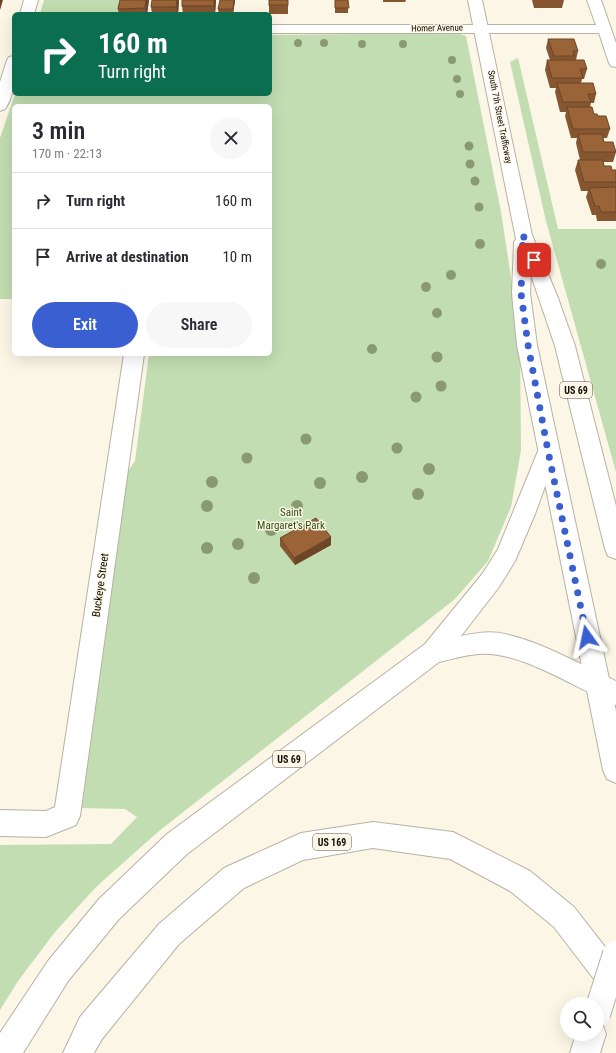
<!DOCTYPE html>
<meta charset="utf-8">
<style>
body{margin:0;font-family:"Roboto Condensed",sans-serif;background:#f7f7f7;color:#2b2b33;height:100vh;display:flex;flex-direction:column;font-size:15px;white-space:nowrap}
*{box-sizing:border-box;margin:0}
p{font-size:13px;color:#7c7c81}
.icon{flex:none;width:22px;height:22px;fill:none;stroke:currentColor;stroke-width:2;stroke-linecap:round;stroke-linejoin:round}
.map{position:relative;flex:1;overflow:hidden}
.panel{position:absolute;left:12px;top:104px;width:260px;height:252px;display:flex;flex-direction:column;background:#fff;border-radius:6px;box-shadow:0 4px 16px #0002}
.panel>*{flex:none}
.top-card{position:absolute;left:12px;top:12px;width:260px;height:84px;border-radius:6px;box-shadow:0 4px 16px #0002;background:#0b6e4f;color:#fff;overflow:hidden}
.fabs{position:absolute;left:560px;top:997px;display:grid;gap:8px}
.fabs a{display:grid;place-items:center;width:44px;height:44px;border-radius:50%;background:#fff;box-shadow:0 4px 16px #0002;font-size:20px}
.pin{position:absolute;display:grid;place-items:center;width:34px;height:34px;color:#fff;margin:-17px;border-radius:8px;box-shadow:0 2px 6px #0006}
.me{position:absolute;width:44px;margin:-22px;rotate:348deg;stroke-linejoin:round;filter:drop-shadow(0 0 3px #0008)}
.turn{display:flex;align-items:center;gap:14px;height:84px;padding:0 20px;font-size:18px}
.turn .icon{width:52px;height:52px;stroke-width:2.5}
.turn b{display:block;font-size:28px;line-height:34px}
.round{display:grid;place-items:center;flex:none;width:42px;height:42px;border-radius:21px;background:#f7f7f7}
.summary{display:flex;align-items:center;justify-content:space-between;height:68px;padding:0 20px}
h1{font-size:24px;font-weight:600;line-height:30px}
.primary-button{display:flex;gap:8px;margin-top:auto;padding:8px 20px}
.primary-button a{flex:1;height:46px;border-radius:24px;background:#3a5fd0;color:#fff;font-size:16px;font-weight:600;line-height:46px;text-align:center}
.primary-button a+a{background:#f7f7f7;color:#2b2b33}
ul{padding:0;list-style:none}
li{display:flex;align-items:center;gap:12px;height:56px;padding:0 20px;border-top:1px solid #e1e1e2}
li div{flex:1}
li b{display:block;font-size:15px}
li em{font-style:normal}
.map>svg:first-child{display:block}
.green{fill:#c1ddb1}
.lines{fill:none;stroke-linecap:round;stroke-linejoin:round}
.street-casing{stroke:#b7b2a2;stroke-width:2}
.primary-casing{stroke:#b7b2a2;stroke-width:2}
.highway-casing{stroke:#b7b2a2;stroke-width:2}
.street{fill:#fff;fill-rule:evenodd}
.primary{fill:#fff;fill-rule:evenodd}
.highway{fill:#fff;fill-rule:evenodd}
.highway-bridge-casing{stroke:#b7b2a2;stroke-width:28;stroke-linecap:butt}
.highway-bridge{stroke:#fff;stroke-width:26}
.tree{fill:#8a9a70}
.wall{fill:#855630}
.shaded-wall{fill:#6c4627}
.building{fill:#9b6438;stroke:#6c4627}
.route{stroke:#3a5fd0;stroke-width:7;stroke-dasharray:0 12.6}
.labels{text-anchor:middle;stroke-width:3;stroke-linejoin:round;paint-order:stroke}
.far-street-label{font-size:9px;fill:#0e0c07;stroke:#fbf6e6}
.shield{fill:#fbf6e6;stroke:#55524a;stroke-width:1}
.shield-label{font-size:10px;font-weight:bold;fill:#0e0c07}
.park-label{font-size:11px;fill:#2d4f10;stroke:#fbf6e6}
.street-label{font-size:11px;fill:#0e0c07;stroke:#fbf6e6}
</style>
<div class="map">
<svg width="616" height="1053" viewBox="0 0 616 1053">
<rect width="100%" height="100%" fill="#fbf6e6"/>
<g class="green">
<polygon points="44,0 132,0 130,14 40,14"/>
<polygon points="457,33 466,36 501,212 516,310 520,342 521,450 511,507 488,561 455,599 159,831 96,887 55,932 18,981 0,1010 0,845 111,844 137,817 125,809 79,808 127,473 135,461 149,354 270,354 270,106 14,106 14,299 0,299 0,138 15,94 270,94 270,35"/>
<polygon points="518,58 558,229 616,229 616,472 546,221 510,62"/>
</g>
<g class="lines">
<defs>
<g id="street">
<polygon points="24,0 38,0 34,14 20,14"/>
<polygon points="587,0 601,0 616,43 616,67 611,66 609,63 599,33 270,33 270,25 596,25"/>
<path d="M14,56C14,73 16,94 5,109L0,111V82L7,60L9,57Z"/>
<polygon points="124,354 144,354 80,816 76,825 46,837 0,836 0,810 46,811 55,807"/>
</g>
<polygon id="primary" points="468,0 482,0 532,235 558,298 575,346 616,506 616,559 608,556 605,549 555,346 531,275 530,293 537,345 616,711 616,783 607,779 603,770 517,345 512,293 514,242 516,239"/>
<g id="highway">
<path d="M548,443L555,445L558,451L535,514L515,561L499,587L461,636C476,633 493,630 509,635C546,644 581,665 616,681V705C576,689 521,650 478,654C465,655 452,659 439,662L187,854L119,919L68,981L23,1053H0V1033L48,961L99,899L167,834L425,644L483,573L498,549L538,451L541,445Z"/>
<polygon points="373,822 453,832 530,871 574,907 616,961 616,1000 606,995 554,927 510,891 450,859 373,848 303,860 244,888 179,944 102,1039 94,1053 63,1053 80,1017 159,924 224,868 301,833"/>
<polygon points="597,1021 602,1023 606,1034 600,1053 570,1053 576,1034 597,1034"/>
</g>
</defs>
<use href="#street" class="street-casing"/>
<use href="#primary" class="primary-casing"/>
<use href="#highway" class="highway-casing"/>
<use href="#street" class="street"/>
<use href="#primary" class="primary"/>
<use href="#highway" class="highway"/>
<defs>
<polyline id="highway-bridge" points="597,1014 616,954"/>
</defs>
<use href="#highway-bridge" class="highway-bridge-casing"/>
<use href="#highway-bridge" class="highway-bridge"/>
</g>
<g class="tree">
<circle cx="298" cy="43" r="4"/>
<circle cx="324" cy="43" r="4"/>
<circle cx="362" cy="44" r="4"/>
<circle cx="403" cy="44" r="4"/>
<circle cx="452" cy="60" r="4"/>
<circle cx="457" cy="79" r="4"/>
<circle cx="460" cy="94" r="4"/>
<circle cx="469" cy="146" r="4.5"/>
<circle cx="470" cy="164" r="4.5"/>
<circle cx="475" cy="181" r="4.5"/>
<circle cx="479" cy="207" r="4.5"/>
<circle cx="480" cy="244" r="5"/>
<circle cx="601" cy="264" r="5"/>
<circle cx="451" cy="275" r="5"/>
<circle cx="426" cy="287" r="5"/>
<circle cx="437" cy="313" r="5"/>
<circle cx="372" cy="349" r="5"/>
<circle cx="437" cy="357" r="5.5"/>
<circle cx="441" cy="386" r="5.5"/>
<circle cx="416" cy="397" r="5.5"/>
<circle cx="306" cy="439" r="5.5"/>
<circle cx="397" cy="448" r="5.5"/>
<circle cx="247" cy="458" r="5.5"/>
<circle cx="429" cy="469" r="6"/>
<circle cx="362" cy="477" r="6"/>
<circle cx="212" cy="482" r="6"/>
<circle cx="320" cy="483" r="6"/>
<circle cx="418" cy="494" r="6"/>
<circle cx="207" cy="506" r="6"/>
<circle cx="297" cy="506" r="6"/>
<circle cx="271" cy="530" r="6"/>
<circle cx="238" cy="544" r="6"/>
<circle cx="207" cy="548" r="6"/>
<circle cx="254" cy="578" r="6"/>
</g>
<g class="wall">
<polygon points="120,0 149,0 147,14 119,14 118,9"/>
<polygon points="179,0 178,14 152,14 151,7"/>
<polygon points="182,0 216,0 215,14 183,14 182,6"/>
<polygon points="235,0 233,14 219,14 218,9"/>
<rect x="269" y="0" width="19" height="14"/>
<rect x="335" y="0" width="13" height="13"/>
<polygon points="383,0 406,0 405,2 383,2"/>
<polygon points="532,0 564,0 562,8 534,8"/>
<polygon points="548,39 578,51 576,60 587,69 584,79 582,79 581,83 596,94 594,103 591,103 590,107 594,114 598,116 610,129 607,138 603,138 604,142 616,152 613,162 603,162 604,166 612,170 616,170 616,221 597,221 596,215 592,215 586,197 588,191 581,191 575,170 578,160 580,160 576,143 577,138 571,138 565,116 566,112 560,112 555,92 556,88 550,88 545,70 547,60 550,60 546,48"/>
<polygon points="331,537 331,545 295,565 280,546 280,538"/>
</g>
<g class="shaded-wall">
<polygon points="0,0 3,0 0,10"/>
<polygon points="146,0 149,0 147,14 146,14 145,8"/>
<polygon points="177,0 179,0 178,14 176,7"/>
<polygon points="214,0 216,0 215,14 214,6"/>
<polygon points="234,0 235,0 233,14 233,9"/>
<polygon points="331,537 331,545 295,565 294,558"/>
</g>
<g class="building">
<polygon points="120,0 146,0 145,8 118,9"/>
<polygon points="152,0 177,0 176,7 151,7"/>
<rect x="182" y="0" width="32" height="6"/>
<polygon points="220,0 234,0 233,9 218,9"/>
<rect x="269" y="0" width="19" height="5"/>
<polygon points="335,0 348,0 349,8 335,8"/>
<polygon points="548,39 574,39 578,51 573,51 574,56 554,56"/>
<polygon points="547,60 584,60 587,69 580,69 583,78 552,78"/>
<polygon points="557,83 593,83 596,94 588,94 591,102 563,102"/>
<polygon points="567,107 592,107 594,114 597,114 598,116 606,116 610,129 573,129"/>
<polygon points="578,134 602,134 604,142 613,142 616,152 583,152"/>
<polygon points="578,160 603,160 604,166 611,166 612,170 616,170 616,182 584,182"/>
<polygon points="616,187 616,212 601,212 599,206 595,206 589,188"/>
<polygon points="316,518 331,537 294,558 280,538"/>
</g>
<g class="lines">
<polyline class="route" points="534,260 523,235 521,293 528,345 548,451 587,637"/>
</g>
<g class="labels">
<g class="far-street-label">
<text transform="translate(437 28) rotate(-1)" y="3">Homer Avenue</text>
<text transform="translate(500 117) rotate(79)" y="3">South 7th Street Trafficway</text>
</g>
<g class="shield">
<rect x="560" y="382" width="32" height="16" rx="3"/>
<rect x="273" y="751" width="32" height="16" rx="3"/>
<rect x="313" y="834" width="38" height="16" rx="3"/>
</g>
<g class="shield-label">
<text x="576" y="394">US 69</text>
<text x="289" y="763">US 69</text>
<text x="332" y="846">US 169</text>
</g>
<g class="park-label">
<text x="291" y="516">Saint<tspan x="291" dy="13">Margaret's Park</tspan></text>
</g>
<g class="street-label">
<text transform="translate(100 585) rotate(-82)" y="4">Buckeye Street</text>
</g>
</g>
</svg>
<div class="fabs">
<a><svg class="icon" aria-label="search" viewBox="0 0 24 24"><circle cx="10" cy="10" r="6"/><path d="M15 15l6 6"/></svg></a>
</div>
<div class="pin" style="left:534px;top:260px;background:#d93025"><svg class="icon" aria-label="arrive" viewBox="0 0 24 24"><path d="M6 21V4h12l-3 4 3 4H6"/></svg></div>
<svg class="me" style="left:587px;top:637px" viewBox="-20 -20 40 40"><path d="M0-17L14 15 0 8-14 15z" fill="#3a5fd0" stroke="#fff" stroke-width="4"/></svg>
<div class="top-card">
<div class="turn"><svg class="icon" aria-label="right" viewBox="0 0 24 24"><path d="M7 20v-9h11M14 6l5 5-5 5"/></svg><div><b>160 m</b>Turn right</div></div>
</div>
<section class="panel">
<div class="summary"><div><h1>3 min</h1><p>170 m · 22:13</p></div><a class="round"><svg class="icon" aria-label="close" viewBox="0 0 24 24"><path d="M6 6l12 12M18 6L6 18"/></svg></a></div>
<ul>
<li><svg class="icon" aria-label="right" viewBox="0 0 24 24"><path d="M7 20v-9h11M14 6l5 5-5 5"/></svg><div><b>Turn right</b></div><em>160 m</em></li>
<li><svg class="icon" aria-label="arrive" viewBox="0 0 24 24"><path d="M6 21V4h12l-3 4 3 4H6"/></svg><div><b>Arrive at destination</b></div><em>10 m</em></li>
</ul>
<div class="primary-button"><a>Exit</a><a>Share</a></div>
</section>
</div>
